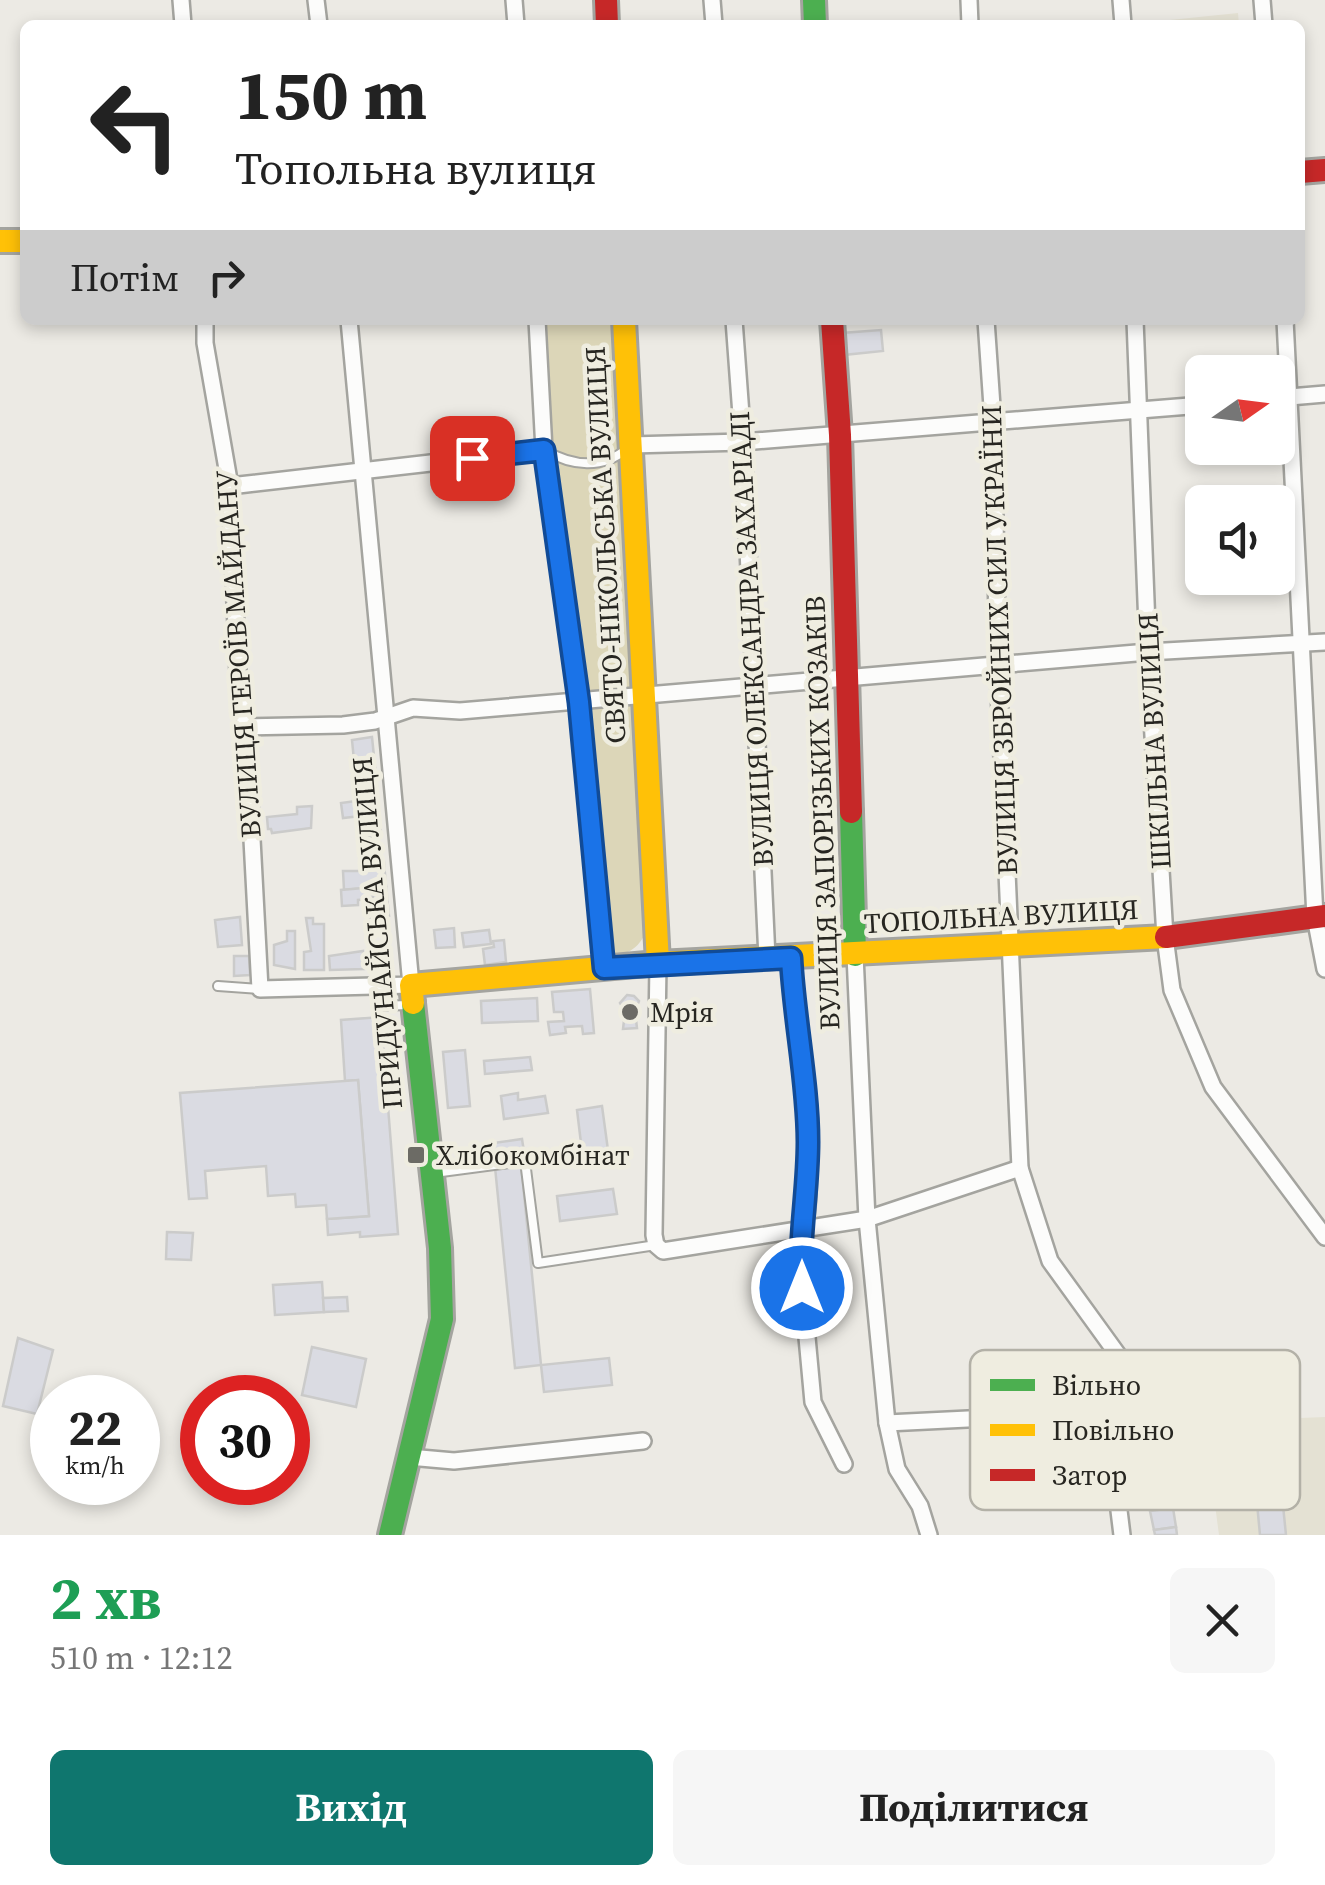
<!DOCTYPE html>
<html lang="uk">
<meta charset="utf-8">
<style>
body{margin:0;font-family:"Source Serif 4",serif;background:#f6f6f6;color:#222;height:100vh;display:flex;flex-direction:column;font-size:38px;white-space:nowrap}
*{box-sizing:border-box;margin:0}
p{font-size:32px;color:#767676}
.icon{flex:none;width:55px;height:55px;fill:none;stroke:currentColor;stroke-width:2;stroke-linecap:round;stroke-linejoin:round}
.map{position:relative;height:1535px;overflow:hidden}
.sheet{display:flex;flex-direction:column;background:#fff;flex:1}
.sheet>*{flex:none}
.banner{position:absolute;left:20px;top:20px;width:1285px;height:305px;border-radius:15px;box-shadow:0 5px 15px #0003;background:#fff;color:#222;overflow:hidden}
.needle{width:65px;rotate:76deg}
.buttons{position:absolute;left:1185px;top:355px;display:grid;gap:20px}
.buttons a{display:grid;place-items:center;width:110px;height:110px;border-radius:15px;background:#fff;box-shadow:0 5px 15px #0003;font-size:50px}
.speed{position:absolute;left:30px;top:1375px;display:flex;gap:20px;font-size:50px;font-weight:700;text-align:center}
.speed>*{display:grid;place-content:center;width:130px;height:130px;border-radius:50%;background:#fff;box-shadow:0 5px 15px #0003;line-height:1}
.speed small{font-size:25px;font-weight:400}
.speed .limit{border:15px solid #d22;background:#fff;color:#111}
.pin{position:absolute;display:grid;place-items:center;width:85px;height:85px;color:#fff;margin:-42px;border-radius:20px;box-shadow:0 5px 15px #0006}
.me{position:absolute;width:110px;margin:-55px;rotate:0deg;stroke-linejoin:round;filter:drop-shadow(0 0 8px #0008)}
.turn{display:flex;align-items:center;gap:35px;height:210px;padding:0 50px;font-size:45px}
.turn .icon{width:130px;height:130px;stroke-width:2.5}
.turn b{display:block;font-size:70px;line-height:85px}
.then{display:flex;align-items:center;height:95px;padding:0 50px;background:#0003;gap:20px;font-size:38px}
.round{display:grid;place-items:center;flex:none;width:105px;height:105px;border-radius:15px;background:#f6f6f6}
.summary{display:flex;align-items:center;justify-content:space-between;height:170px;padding:0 50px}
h1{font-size:60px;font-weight:700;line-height:75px;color:#1e9e55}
.action{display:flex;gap:20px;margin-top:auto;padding:20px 50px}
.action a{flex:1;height:115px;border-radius:15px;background:#0f766e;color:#fff;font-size:40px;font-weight:700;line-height:115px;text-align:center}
.action a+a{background:#f6f6f6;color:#222}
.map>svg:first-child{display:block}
.built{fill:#e4e1d3}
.green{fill:#dcd6b8}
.building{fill:#dadbe2;stroke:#cbcbca;stroke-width:2.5}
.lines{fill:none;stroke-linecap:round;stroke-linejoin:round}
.lane-casing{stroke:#a4a49f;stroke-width:12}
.street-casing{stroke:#a4a49f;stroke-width:20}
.fast-casing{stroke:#a4a49f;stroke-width:28}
.slow-casing{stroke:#a4a49f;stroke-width:28}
.jam-casing{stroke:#a4a49f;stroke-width:28}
.lane{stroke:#fcfcfb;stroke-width:8}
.street{stroke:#fcfcfb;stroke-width:15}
.fast{stroke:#4caf50;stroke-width:22}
.slow{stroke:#ffc107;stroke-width:22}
.jam{stroke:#c62828;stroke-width:22}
.route-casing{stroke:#114b97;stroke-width:25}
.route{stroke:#1a73e8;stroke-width:18}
.poi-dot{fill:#6c6b65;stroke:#efede0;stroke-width:4}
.labels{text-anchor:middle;stroke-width:9;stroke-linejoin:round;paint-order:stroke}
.street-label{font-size:28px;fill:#272621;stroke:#efede0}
.poi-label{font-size:28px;fill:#272621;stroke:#efede0;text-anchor:start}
.key{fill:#efede0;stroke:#b3b1a7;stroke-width:2.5}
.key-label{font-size:28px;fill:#272621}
</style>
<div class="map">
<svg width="1325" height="1535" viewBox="0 0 1325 1535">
<rect width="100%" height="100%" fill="#eceae4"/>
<g class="built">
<polygon points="1238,13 1239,25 1131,25 1131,24"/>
<polygon points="1325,1417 1325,1535 1219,1535 1204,1422"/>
</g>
<path class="green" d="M542,320H616L650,923C641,946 633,953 609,958L550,441Z"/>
<g class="building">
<polygon points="881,330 883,351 843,355 842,333"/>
<polygon points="372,737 377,786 364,787 363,780 356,781 352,740"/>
<polygon points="378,798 381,836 369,837 368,827 364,827 366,812 360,813 361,816 343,818 341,803"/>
<polygon points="312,806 311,828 272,833 271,829 268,829 267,817 297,814 297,807"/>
<polygon points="384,862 386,886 344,890 343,871 369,871 368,864"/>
<polygon points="386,886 389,916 370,918 369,901 373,901 373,896 371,899 358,900 358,905 342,906 341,890"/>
<polygon points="240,917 242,945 218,947 215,920"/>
<polygon points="306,918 313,918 313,924 324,924 324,970 304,970 304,952 311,951"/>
<polygon points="454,928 455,947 436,948 434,930"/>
<polygon points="489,930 491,944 464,947 462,933"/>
<polygon points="287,931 295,931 295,969 274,965 274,945 287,941"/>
<polygon points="504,940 506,962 485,965 483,949 494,947 493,941"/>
<polygon points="363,951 364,969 330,970 329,956"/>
<polygon points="383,955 391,955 392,968 383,968"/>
<polygon points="234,956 249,956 250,975 234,976"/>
<polygon points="590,989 594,1033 583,1034 582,1026 565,1027 566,1033 550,1035 548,1022 564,1021 563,1012 554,1012 552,992"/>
<polygon points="627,995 634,996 639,1001 635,1011 637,1028 623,1029 625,1012 620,1003"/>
<polygon points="537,998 538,1021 482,1023 481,1001"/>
<polygon points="381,1017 398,1234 360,1237 360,1232 328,1235 327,1219 369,1216 358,1080 345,1081 341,1020"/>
<polygon points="465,1050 470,1106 448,1108 443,1052"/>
<polygon points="530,1057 532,1070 485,1074 484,1061"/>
<polygon points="358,1080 369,1216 327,1219 326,1205 296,1207 295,1194 268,1196 266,1166 205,1171 207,1198 189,1199 180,1093"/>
<polygon points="518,1093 518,1100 545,1096 548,1113 504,1119 501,1096"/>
<polygon points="602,1106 610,1165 584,1168 577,1110"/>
<polygon points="522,1139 524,1152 489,1157 486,1144"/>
<polygon points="521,1164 541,1365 515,1368 495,1167"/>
<polygon points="613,1189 617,1214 560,1221 557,1196"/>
<polygon points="167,1232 193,1233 191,1260 166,1259"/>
<polygon points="322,1282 324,1312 275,1315 273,1285"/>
<polygon points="347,1297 348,1311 324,1312 323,1298"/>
<polygon points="18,1338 53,1350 37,1414 3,1406"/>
<polygon points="312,1347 366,1359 356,1407 302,1395"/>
<polygon points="609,1358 612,1385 544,1392 541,1365"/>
<polygon points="1276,1437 1286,1535 1260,1535 1251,1440"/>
<polygon points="1173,1508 1176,1527 1154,1530 1150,1511"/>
<polygon points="1176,1527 1177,1535 1155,1535 1154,1530"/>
</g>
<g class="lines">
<defs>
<g id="lane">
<path d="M544,450C572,466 602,470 628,448"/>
<polyline points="218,986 260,989"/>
<polyline points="379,1006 408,1005"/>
<polyline points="434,1173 525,1161 538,1263 656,1245"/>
</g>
<g id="street">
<polyline points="181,0 183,25"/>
<polyline points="316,0 319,25"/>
<polyline points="514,0 516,25"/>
<polyline points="712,0 714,25"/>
<polyline points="969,0 970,25"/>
<polyline points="1121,0 1123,25"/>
<polyline points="1262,0 1264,25"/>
<polyline points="205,320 205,343 230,486 239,697 246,727 260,989 411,985 349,320"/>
<polyline points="537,320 544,450 579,702 604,968"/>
<polyline points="734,320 743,442 767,958"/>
<polyline points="986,320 993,421 998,667 1020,1168 1050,1261 1126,1366 1131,1389 1125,1408"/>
<polyline points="1135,320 1148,652 1165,937 1172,990 1213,1087 1325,1237"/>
<polyline points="1285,320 1315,917 1325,969"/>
<polyline points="1278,398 1325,394"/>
<polyline points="631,445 743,442 1202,405"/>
<polyline points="230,486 544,450"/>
<polyline points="246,727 343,725 375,721 413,708 460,711 1148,652 1325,642"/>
<polyline points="855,955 867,1219 887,1423 897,1469 920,1506 929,1535"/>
<path d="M791,957C795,1044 823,1169 799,1251L813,1402L844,1464"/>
<polyline points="658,963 654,1235 656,1245 663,1251 867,1219 1020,1168"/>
<polyline points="1107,1412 1122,1535"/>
<polyline points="887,1423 1107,1412 1179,1403"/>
<polyline points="409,1457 454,1461 643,1441"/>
</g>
<g id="fast">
<polyline points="814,0 815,25"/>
<polyline points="851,812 855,955"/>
<polyline points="390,1535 442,1319 440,1248 413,1003"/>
</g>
<g id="slow">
<polyline points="0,241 25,241"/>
<polyline points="624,320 658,963"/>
<polyline points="413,1003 411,985 658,963 1166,937"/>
</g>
<g id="jam">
<polyline points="606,0 607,25"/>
<polyline points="1300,172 1325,170"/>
<polyline points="832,320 840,435 851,812"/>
<polyline points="1166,937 1325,916"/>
</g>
</defs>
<use href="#lane" class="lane-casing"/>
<use href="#street" class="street-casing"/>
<use href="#fast" class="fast-casing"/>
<use href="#slow" class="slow-casing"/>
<use href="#jam" class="jam-casing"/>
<use href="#lane" class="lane"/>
<use href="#street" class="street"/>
<use href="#fast" class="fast"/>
<use href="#slow" class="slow"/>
<use href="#jam" class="jam"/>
</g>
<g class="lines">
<defs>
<path id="route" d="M472,458L544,450L579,702L604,968L791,958C794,1018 808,1083 808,1142C808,1192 798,1240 802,1288"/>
</defs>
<use href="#route" class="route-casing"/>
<use href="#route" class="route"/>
</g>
<g class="poi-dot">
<circle cx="630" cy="1012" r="10"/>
<rect x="406" y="1145" width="20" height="20" rx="5"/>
</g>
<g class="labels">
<g class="street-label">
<text transform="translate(605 545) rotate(-93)" y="10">СВЯТО-НІКОЛЬСЬКА ВУЛИЦЯ</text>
<text transform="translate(751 639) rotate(-93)" y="10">ВУЛИЦЯ ОЛЕКСАНДРА ЗАХАРІАДІ</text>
<text transform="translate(999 640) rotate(-92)" y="10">ВУЛИЦЯ ЗБРОЙНИХ СИЛ УКРАЇНИ</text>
<text transform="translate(238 654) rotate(-94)" y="10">ВУЛИЦЯ ГЕРОЇВ МАЙДАНУ</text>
<text transform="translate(1154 741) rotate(-93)" y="10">ШКІЛЬНА ВУЛИЦЯ</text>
<text transform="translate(822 813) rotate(-92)" y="10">ВУЛИЦЯ ЗАПОРІЗЬКИХ КОЗАКІВ</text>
<text transform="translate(1001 916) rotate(-3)" y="10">ТОПОЛЬНА ВУЛИЦЯ</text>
<text transform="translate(377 933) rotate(-95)" y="10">ПРИДУНАЙСЬКА ВУЛИЦЯ</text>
</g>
<g class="poi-label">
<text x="650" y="1022">Мрія</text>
<text x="436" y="1165">Хлібокомбінат</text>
</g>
</g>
<rect x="970" y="1350" width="330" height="160" rx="15" class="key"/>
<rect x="990" y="1379" width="45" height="12" fill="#4caf50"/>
<rect x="990" y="1424" width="45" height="12" fill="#ffc107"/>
<rect x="990" y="1469" width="45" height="12" fill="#c62828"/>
<g class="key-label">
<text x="1052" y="1395">Вільно</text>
<text x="1052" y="1440">Повільно</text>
<text x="1052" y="1485">Затор</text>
</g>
</svg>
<div class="buttons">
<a><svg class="needle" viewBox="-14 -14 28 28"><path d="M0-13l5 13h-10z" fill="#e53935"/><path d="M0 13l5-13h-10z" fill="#767676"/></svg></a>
<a><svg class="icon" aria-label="sound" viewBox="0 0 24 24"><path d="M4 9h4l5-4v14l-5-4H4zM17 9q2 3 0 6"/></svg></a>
</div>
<div class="speed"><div>22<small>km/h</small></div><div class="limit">30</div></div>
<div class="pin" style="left:472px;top:458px;background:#d93025"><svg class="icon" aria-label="arrive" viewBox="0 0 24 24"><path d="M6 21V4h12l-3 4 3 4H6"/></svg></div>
<svg class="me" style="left:802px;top:1288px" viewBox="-20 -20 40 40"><circle r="17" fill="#1a73e8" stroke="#fff" stroke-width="3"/><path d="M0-11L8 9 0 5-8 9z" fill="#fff"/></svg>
<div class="banner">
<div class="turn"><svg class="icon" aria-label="left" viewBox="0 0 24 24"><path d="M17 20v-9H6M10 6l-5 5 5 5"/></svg><div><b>150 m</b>Топольна вулиця</div></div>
<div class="then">Потім<svg class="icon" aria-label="right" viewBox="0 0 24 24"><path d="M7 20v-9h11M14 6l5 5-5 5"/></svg></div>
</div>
</div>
<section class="sheet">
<div class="summary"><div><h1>2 хв</h1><p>510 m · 12:12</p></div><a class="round"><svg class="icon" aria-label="close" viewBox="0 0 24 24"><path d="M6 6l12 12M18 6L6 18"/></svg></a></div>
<div class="action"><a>Вихід</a><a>Поділитися</a></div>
</section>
